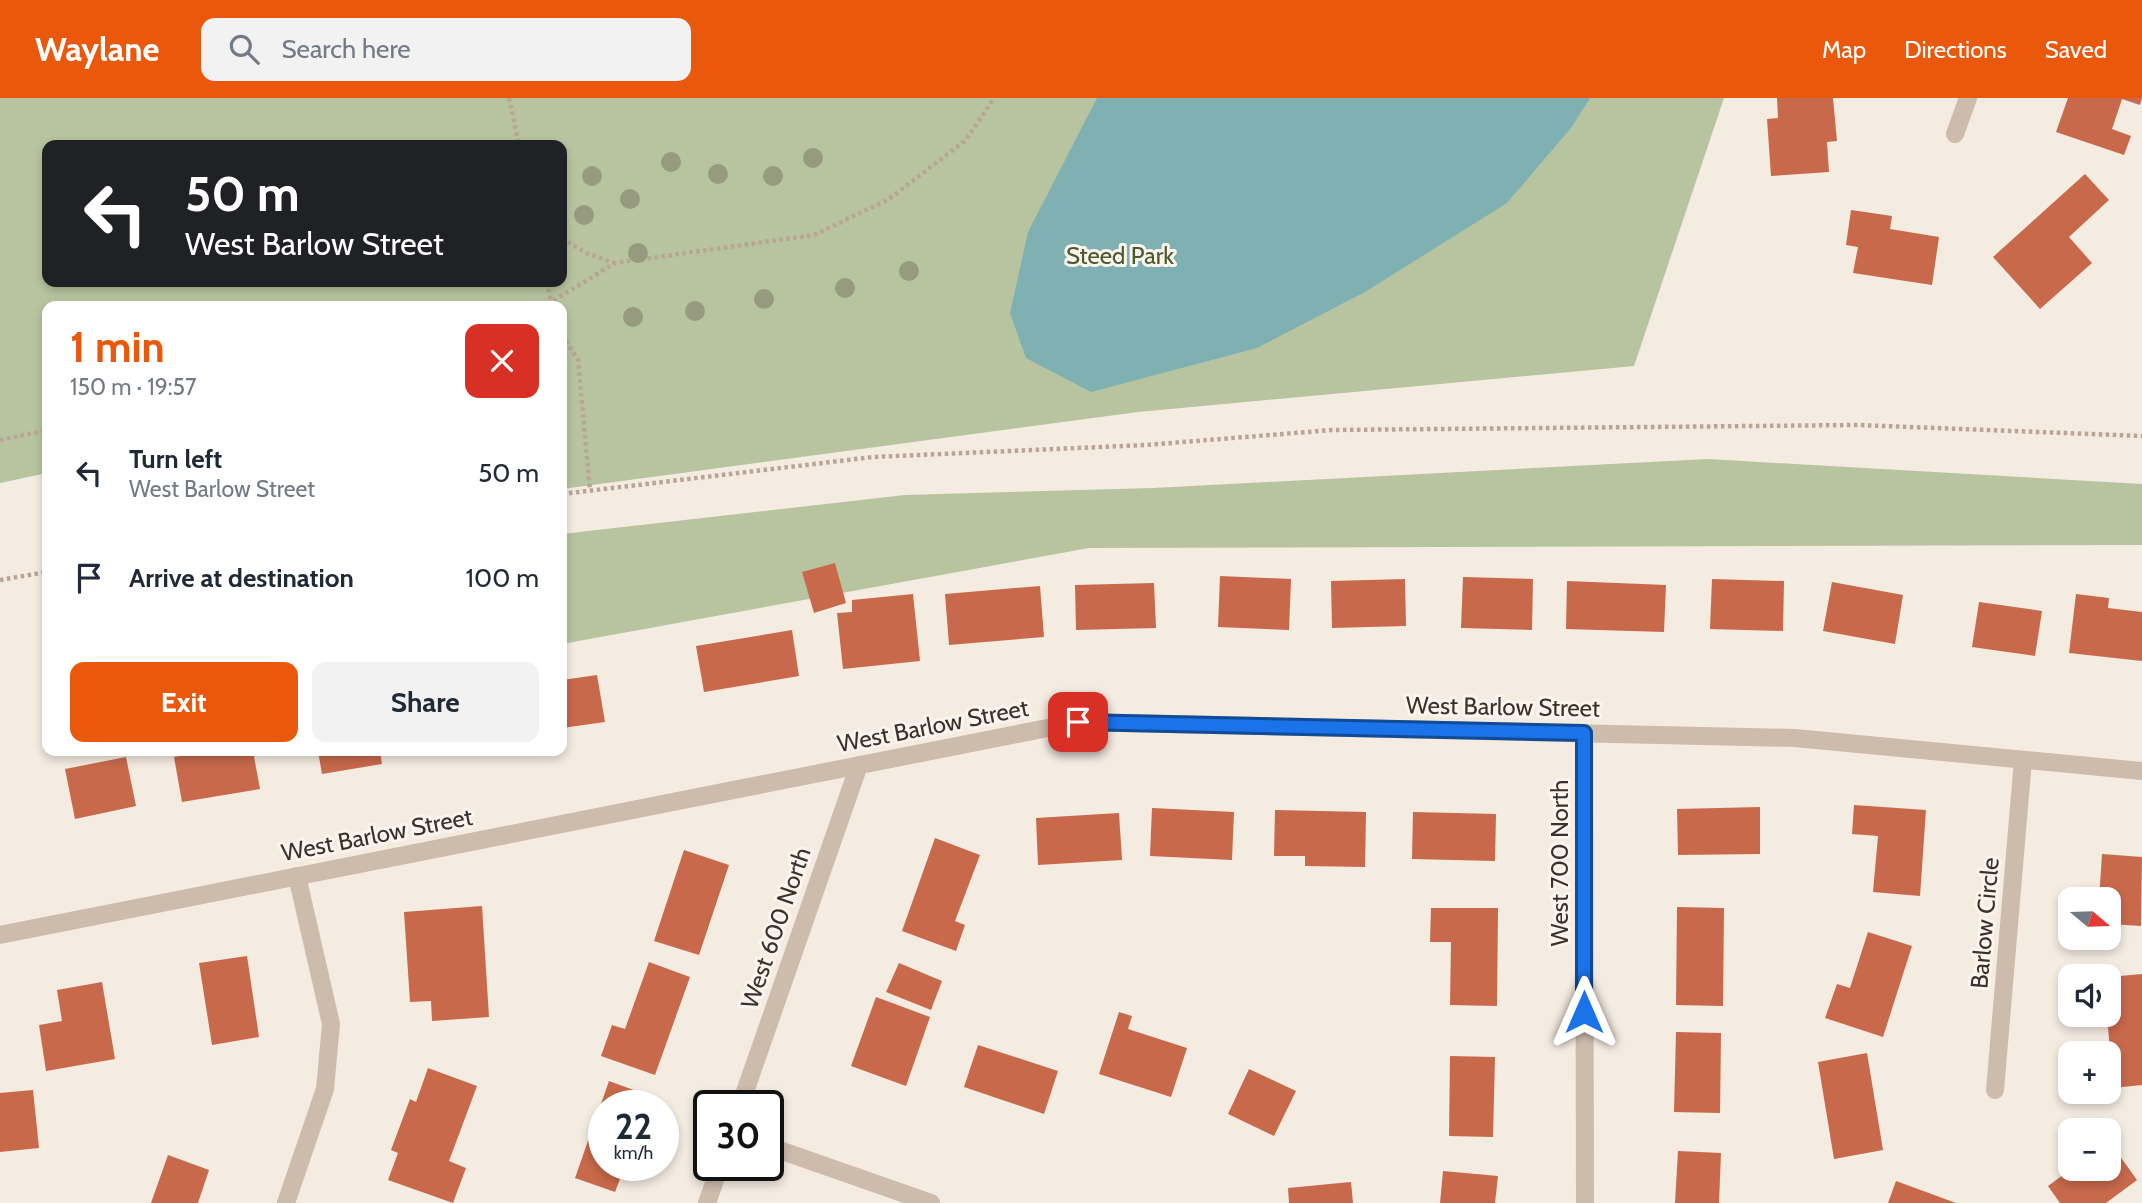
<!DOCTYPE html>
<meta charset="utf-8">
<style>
body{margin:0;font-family:Cabin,sans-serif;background:#f2f2f3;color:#1f2937;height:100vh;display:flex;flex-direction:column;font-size:26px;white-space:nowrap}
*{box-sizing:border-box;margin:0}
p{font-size:23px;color:#747a83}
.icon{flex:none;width:38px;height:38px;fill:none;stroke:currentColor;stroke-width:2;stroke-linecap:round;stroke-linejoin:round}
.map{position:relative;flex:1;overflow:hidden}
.panel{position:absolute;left:42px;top:203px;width:525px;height:455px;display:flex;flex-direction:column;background:#fff;border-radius:14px;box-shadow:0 4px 10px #0003}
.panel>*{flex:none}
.hud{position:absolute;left:42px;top:42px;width:525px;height:147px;border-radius:14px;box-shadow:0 4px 10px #0003;background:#202124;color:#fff;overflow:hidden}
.needle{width:46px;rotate:109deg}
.buttons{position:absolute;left:2058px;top:789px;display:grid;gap:14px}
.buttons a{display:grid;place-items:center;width:63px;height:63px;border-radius:14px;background:#fff;box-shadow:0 4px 10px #0003;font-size:35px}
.speed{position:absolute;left:588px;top:992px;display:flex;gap:14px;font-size:35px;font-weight:700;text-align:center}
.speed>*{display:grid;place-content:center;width:91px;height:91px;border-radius:50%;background:#fff;box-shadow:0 4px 10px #0003;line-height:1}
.speed small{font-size:18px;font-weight:400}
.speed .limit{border:4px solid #111;border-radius:10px;background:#fff;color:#111}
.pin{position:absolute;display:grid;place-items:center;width:60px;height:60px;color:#fff;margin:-30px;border-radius:14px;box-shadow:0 4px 10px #0006}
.me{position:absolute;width:77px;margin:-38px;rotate:0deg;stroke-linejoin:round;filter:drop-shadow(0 0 5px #0008)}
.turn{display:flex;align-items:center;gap:24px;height:147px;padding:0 28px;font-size:32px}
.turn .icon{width:91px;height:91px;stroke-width:2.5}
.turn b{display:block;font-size:49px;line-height:60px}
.round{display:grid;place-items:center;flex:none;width:74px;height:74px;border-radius:14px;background:#f2f2f3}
.overview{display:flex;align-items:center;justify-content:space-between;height:119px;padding:0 28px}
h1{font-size:42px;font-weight:700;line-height:52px;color:#ea580c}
.button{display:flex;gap:14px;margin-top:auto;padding:14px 28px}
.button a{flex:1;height:80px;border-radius:14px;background:#ea580c;color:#fff;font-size:28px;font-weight:700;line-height:80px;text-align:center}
.button a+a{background:#f2f2f3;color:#1f2937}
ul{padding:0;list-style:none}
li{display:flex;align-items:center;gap:21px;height:105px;padding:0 28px}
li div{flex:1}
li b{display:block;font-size:26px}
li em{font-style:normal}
header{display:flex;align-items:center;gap:42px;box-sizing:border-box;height:98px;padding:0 35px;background:#ea580c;color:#fff}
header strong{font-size:33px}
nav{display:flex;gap:38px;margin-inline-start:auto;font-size:24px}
.search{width:490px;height:63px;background:#f2f2f3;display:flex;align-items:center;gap:18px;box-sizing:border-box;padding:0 24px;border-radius:14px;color:#747a83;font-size:26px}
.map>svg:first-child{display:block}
.green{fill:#b8c4a0;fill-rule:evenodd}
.water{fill:#7fb0b2}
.building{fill:#c8694b}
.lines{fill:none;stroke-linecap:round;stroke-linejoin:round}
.path{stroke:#b9a596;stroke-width:4.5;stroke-dasharray:3.5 3.5;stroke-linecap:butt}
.minor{stroke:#cdbbac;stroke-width:18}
.tree{fill:#969b7f}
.route-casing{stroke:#114b97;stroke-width:18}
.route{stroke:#1a73e8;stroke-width:12}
.labels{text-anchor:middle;stroke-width:6;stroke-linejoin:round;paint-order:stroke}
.park-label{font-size:24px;fill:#4a5a2e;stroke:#fbf5ee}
.street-label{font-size:24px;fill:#3b302b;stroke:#fbf5ee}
</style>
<header>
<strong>Waylane</strong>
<div class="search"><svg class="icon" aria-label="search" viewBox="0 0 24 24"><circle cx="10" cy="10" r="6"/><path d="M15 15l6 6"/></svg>Search here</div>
<nav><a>Map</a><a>Directions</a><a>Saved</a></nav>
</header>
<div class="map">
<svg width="2142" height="1105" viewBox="0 0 2142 1105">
<rect width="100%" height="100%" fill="#f4ebe1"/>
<g class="green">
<path d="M0,0H1724L1634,268L1138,314L562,391V208H47V375L0,385ZM47,47H562V184H47Z"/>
<polygon points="1708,361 2142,386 2142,447 1089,450 562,546 562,436 905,397 1153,390"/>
</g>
<polygon class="water" points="1097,0 1590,0 1571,30 1507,105 1365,194 1257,250 1091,294 1026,260 1010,215 1028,134"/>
<g class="building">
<polygon points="1777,0 1833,0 1837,43 1827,44 1829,74 1771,78 1767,21 1778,20"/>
<polygon points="2068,0 2142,0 2140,7 2122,1 2112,31 2131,38 2124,57 2056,34"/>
<polygon points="2085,76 2109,102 2069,139 2092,165 2040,211 1993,159"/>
<polygon points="1851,112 1892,118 1890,131 1939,139 1932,187 1853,175 1858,149 1846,147"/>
<polygon points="835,465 846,505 814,515 802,474"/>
<polygon points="1220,478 1291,481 1289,532 1218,529"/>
<polygon points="1463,479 1533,481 1532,532 1461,530"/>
<polygon points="1405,481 1406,528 1332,530 1331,483"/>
<polygon points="1712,481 1784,483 1783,533 1710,531"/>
<polygon points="1567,483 1666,487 1664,534 1566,531"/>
<polygon points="1832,484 1903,497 1895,546 1823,533"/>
<polygon points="1154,485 1156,530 1076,532 1075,487"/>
<polygon points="1040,488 1044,539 949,547 945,496"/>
<polygon points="913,496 920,563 843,571 837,515 852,514 852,502"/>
<polygon points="2076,496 2109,500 2108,510 2142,514 2142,563 2069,555"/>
<polygon points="1979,504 2042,513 2035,558 1972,549"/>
<polygon points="792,532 799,578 704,594 696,548"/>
<polygon points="597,577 605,624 562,630 562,582"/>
<polygon points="208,653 253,653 260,691 182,704 174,659"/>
<polygon points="318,653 380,653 382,666 322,676"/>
<polygon points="126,659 136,708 75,721 65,671"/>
<polygon points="1854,707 1926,712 1920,798 1873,794 1878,738 1852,736"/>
<polygon points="1760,709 1760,756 1678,757 1677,711"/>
<polygon points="1152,710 1234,714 1232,762 1150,758"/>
<polygon points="1275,712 1366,714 1365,769 1305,768 1305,758 1274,758"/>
<polygon points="1413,714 1496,716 1495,763 1412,761"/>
<polygon points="1119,715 1122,762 1038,767 1036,720"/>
<polygon points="935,740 980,757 955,823 965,827 956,853 902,833"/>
<polygon points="684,752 729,767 699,857 654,843"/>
<polygon points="2102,756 2142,759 2141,828 2109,826 2109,802 2099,802"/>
<polygon points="482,808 489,919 432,923 431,903 410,904 404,814"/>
<polygon points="1677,809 1724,810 1723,908 1676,907"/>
<polygon points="1431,810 1498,810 1497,908 1450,907 1451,844 1430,844"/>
<polygon points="1868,834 1912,848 1883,939 1825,920 1837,886 1850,890"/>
<polygon points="247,858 259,939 212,947 199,865"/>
<polygon points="649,864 690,879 655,977 601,958 612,927 625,931"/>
<polygon points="899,865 942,883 931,912 886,894"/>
<polygon points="2142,876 2142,987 2113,990 2107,917 2109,879"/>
<polygon points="102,884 115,961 46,973 39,927 62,923 57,892"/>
<polygon points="876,899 930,919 906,988 851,968"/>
<polygon points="1119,914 1132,918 1128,931 1187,950 1171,999 1099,976"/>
<polygon points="1676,934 1721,935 1720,1015 1674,1014"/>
<polygon points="978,947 1058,973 1044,1016 964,989"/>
<polygon points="1867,955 1883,1052 1834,1061 1818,964"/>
<polygon points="1450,958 1495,959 1493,1039 1449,1038"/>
<polygon points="428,970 477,988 449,1063 466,1070 453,1105 388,1082 398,1055 391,1052 410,1001 416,1004"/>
<polygon points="1249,971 1296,993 1274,1038 1228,1016"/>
<polygon points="609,983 650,998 646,1008 604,1008 604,1068 625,1068 615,1094 575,1080"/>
<polygon points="33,992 39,1050 0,1054 0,995"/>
<polygon points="2109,1043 2137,1082 2106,1105 2060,1105 2048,1088 2071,1071 2109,1071"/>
<polygon points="1678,1053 1721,1055 1719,1105 1675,1105"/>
<polygon points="168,1057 209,1072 198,1105 151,1105"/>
<polygon points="1443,1073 1498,1078 1495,1105 1440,1105"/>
<polygon points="1896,1083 1956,1105 1888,1105"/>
<polygon points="1351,1084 1353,1105 1289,1105 1288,1090"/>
</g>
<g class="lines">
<g class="path">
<polyline points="509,0 519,47"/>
<polyline points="562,140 586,155 614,165"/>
<polyline points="547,184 551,204"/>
<polyline points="550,208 551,204 615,165 814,137 889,101 966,42 994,0"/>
<polyline points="562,237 578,262 590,392"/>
<polyline points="0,342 47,332"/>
<polyline points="562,396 873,359 1146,347 1332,332 1858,327 2142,338"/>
<polyline points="0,482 47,474"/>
</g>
<g class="minor">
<polyline points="1955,36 1968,0"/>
<polyline points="1584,635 1585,1105"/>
<polyline points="0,837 1078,624 1795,640 2142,673"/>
<polyline points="1995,992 2023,662"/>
<polyline points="740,1008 859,667"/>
<polyline points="768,1048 931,1105"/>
<polyline points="286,1105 325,991 331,926 297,778"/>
<polyline points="707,1105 720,1068"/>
</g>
</g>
<g class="tree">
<circle cx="813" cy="60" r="10"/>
<circle cx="671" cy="64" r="10"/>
<circle cx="718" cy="76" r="10"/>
<circle cx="592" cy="78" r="10"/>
<circle cx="773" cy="78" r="10"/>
<circle cx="630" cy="101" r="10"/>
<circle cx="584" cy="117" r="10"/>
<circle cx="638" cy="155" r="10"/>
<circle cx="909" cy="173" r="10"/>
<circle cx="845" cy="190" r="10"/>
<circle cx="764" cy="201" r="10"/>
<circle cx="695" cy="213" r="10"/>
<circle cx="633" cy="219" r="10"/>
</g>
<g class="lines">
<defs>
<polyline id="route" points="1078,624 1584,635 1584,914"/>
</defs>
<use href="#route" class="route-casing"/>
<use href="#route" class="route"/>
</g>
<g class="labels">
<g class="park-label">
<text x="1120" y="166">Steed Park</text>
</g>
<g class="street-label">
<text transform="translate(1503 609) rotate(1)" y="8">West Barlow Street</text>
<text transform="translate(933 628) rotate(-11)" y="8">West Barlow Street</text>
<text transform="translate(377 737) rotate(-11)" y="8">West Barlow Street</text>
<text transform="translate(1560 765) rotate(-90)" y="8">West 700 North</text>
<text transform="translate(1985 825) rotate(-85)" y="8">Barlow Circle</text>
<text transform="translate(776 830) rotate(-71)" y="8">West 600 North</text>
</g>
</g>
</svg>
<div class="buttons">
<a><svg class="needle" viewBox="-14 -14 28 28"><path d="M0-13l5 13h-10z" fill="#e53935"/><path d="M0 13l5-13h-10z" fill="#747a83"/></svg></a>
<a><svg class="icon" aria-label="sound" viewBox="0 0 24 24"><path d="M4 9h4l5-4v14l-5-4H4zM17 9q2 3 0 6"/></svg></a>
<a>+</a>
<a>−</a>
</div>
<div class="speed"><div>22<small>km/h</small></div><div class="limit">30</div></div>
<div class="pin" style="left:1078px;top:624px;background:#d93025"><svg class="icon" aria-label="arrive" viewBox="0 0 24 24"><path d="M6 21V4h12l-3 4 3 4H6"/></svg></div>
<svg class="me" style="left:1584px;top:914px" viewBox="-20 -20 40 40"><path d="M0-17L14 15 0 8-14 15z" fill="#1a73e8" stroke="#fff" stroke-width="4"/></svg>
<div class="hud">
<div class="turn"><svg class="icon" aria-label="left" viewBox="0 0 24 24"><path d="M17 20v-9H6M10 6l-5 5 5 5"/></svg><div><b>50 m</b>West Barlow Street</div></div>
</div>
<section class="panel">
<div class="overview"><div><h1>1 min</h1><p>150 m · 19:57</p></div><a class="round" style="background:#d93025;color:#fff"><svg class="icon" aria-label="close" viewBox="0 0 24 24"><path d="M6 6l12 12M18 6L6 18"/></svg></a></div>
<ul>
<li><svg class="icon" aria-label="left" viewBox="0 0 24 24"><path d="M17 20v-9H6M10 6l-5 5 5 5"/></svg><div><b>Turn left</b><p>West Barlow Street</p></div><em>50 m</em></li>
<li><svg class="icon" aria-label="arrive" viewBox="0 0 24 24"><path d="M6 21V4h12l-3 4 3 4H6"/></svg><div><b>Arrive at destination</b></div><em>100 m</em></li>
</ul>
<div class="button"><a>Exit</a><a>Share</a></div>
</section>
</div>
